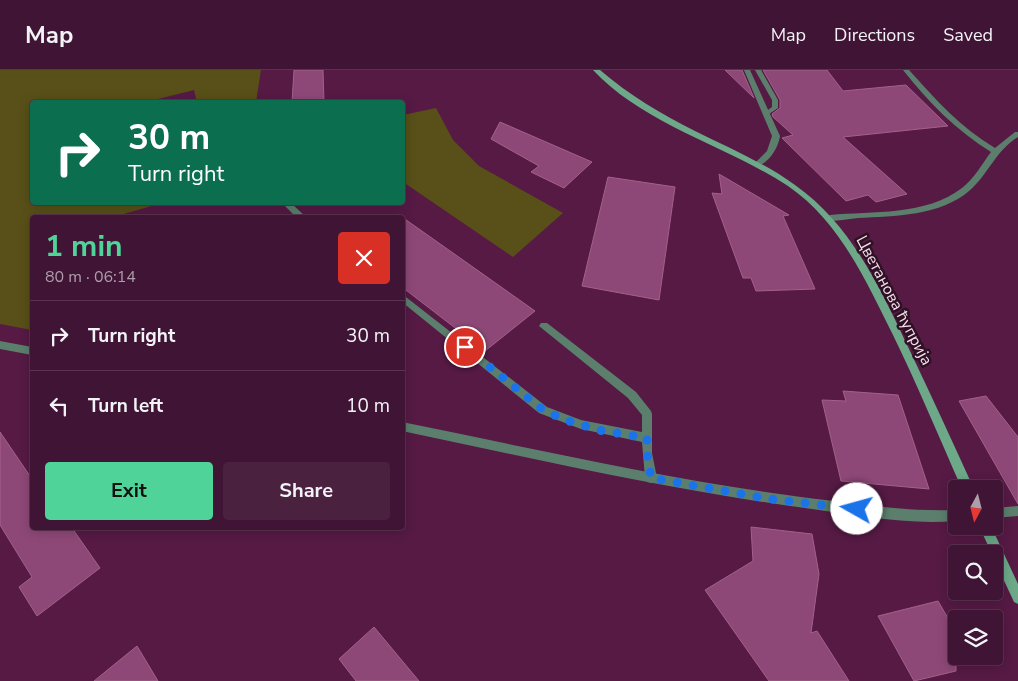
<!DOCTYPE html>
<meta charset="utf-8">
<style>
body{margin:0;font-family:"Nunito Sans",sans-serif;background:#4b2140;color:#f1f3f6;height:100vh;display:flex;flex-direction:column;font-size:19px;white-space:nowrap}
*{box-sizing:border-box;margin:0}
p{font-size:16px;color:#ae9eac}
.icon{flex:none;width:28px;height:28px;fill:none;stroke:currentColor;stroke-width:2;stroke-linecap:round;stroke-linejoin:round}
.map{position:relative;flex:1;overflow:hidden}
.drawer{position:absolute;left:30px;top:145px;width:375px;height:315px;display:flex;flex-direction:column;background:#401434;border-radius:5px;box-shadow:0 2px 12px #0003,0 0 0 1px #59334f}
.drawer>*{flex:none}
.hud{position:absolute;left:30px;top:30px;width:375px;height:105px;border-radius:5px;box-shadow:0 2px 12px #0003,0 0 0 1px #59334f;background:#0b6e4f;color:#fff;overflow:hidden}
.needle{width:32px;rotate:187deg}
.controls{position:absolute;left:948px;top:410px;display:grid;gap:10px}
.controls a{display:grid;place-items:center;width:55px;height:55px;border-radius:5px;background:#401434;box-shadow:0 2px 12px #0003,0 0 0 1px #59334f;font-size:25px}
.pin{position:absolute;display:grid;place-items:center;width:42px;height:42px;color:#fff;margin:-21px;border:2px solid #fff;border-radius:50%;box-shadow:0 1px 5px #0007}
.me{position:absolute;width:55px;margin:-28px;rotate:277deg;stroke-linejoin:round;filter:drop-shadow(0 0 4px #0008)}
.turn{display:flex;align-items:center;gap:18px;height:105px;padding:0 15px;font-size:22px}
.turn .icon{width:65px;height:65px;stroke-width:2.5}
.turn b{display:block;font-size:35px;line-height:42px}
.round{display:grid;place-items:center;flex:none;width:52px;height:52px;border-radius:5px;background:#4b2140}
.headline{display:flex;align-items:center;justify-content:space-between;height:85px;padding:0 15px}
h1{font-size:30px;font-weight:700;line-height:38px;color:#4fd399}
.primary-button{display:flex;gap:10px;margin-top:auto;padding:10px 15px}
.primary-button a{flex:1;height:58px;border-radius:5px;background:#4fd399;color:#111;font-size:20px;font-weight:700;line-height:58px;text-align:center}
.primary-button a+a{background:#4b2140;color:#f1f3f6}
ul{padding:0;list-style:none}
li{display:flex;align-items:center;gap:15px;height:70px;padding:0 15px;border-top:1px solid #59334f}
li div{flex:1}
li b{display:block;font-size:19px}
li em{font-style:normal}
header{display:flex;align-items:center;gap:30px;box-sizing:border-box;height:70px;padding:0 25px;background:#401434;border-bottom:1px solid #59334f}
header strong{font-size:24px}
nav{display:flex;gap:28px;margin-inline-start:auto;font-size:18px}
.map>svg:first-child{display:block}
.green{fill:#585018}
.building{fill:#8e4877;stroke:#a3608c}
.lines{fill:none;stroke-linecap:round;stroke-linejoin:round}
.lane{fill:#5b7f6c;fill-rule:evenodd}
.street{fill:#5b7f6c;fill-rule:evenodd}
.secondary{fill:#6da889;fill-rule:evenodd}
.route{stroke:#1a73e8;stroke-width:9;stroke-dasharray:0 16.2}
.labels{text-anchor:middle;stroke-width:5;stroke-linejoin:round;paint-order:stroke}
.street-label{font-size:16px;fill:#fcddf0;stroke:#2d1224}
</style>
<header>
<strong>Map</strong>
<nav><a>Map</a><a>Directions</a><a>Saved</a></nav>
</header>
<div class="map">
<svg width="1018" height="611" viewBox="0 0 1018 611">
<rect width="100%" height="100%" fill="#561a45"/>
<g class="green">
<polygon points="0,0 261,0 256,32 197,32 194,20 146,32 32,32 32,132 162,133 113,147 32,148 32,260 0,254"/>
<polygon points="436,38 453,70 479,96 563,143 513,187 403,112 403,45"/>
</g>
<g class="building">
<polygon points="294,0 323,0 324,32 292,32"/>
<polygon points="725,0 742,0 754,28"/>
<polygon points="763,0 827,0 843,21 906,15 948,56 843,67 907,124 876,132 868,125 846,131 782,68 793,65 773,47 772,44 780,38 780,30"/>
<polygon points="500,52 592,92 564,118 531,102 539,96 491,69"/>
<polygon points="719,104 789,145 783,146 815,219 756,221 751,208 743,208 712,123 722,124"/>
<polygon points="608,107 675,117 659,230 582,216"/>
<polygon points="402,147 470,195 535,241 485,281 402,217"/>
<polygon points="843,321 898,325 929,419 841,411 822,330 846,331"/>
<polygon points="986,326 1018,367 1018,434 959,331"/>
<polygon points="0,362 32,409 32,458 72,458 100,498 37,546 19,517 32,507 0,455"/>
<polygon points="751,457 812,464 819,504 811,563 817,561 849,611 769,611 705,520 753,491"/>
<polygon points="938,531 956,562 956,601 914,611 878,546"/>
<polygon points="374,557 419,611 356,611 339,589"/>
<polygon points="137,576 158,611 94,611"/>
</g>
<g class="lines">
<g class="lane">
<polygon points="755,0 761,0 778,30 778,38 769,44 764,43 772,37 772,30"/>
<polygon points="281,132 290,132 307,148 297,148"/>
<polygon points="402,224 547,337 581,350 642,362 642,345 628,328 539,256 541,253 547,253 636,322 651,341 652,344 652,383 657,408 655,412 651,413 647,412 645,408 642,372 581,359 539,343 402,232"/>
</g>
<g class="street">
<path d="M744,0H750L780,66C778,79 769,92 757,97L753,95L767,81L772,66Z"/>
<path d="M903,0H909C935,29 961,58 995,78L1015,62H1018V67C996,80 988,105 969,121C940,146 894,146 858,148C848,149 837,152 827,150L826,148L830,145C872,141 926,146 962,118C974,109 982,94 991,82C957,61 928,32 903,0Z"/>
<polygon points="0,271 32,277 32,285 0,279"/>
<path d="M402,352C535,379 667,409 801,427C853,433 904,442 956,440V451C906,455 855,445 805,438C670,420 536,389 402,361Z"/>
<polygon points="1018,436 1018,446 994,448 994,438"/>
</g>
<g class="secondary">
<path d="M593,0H600C629,25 661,44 695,61C729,78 765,93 795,115C852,155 881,220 910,281C932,327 953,373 974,419H962C939,367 917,314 892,263C865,209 839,151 788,116C727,76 643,54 593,0Z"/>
<polygon points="979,456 991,456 1018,514 1018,534 1014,532 994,489 994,484 992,484"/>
</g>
</g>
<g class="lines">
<polyline class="route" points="465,277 543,340 566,350 598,360 647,368 647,383 651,408 770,429 857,439"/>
</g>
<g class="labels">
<g class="street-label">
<text transform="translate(895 230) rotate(62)" y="6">Цветанова ћуприја</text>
</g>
</g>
</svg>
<div class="controls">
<a><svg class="needle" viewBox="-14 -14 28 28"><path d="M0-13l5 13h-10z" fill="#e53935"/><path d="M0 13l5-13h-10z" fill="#ae9eac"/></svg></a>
<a><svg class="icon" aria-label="search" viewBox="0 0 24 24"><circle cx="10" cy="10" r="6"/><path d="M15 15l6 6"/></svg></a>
<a><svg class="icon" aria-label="layers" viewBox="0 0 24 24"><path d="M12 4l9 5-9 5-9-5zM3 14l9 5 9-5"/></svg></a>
</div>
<div class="pin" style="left:465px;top:277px;background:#d93025"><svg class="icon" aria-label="arrive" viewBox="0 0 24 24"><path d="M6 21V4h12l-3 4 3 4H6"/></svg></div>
<svg class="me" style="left:857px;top:439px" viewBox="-20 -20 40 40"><circle r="19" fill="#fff"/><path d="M0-13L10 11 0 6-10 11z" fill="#1a73e8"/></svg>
<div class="hud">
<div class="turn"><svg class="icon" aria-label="right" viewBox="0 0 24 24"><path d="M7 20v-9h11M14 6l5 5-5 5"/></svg><div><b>30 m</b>Turn right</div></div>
</div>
<section class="drawer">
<div class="headline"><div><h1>1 min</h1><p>80 m · 06:14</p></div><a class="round" style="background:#d93025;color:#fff"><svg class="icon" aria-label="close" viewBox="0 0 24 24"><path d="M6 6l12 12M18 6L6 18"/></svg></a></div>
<ul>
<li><svg class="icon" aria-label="right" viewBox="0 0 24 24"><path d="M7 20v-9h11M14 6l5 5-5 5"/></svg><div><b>Turn right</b></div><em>30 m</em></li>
<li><svg class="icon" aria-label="left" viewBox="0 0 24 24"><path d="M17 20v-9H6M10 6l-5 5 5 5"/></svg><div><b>Turn left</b></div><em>10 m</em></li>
</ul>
<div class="primary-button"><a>Exit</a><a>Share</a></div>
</section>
</div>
